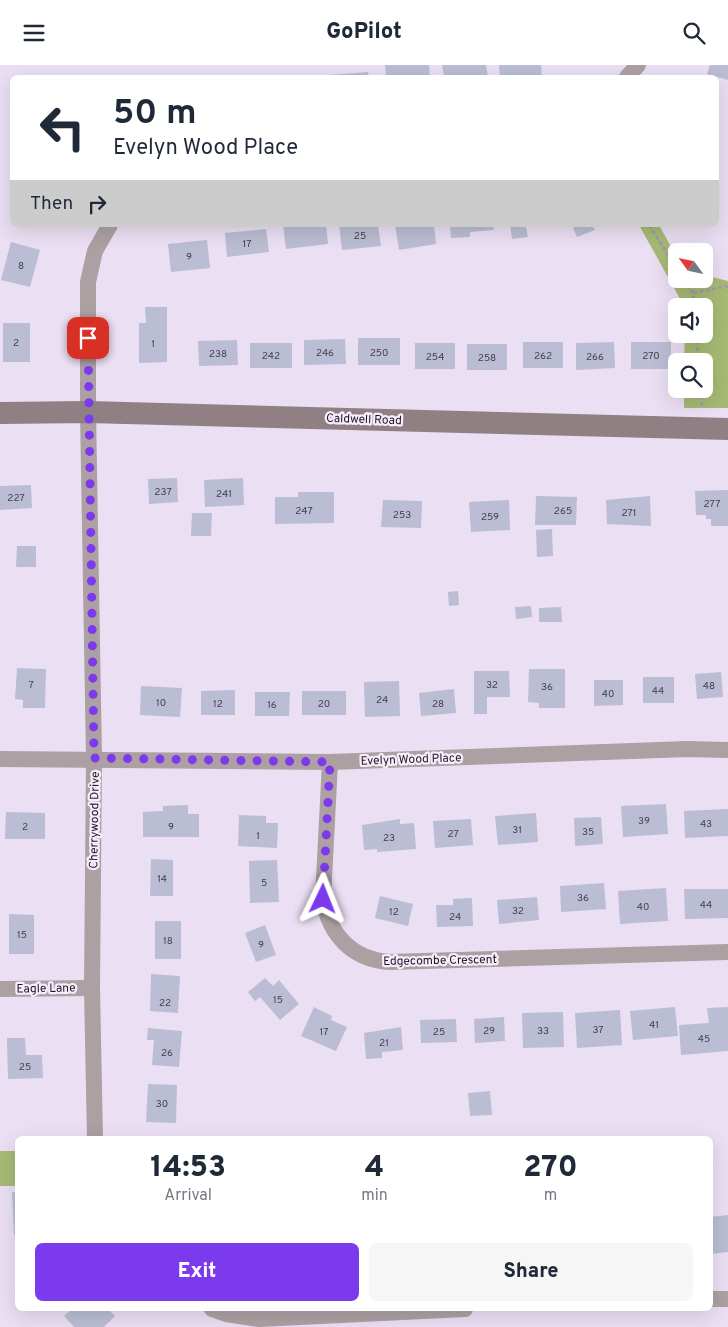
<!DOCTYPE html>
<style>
body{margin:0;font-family:Overpass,sans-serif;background:#f6f6f7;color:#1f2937;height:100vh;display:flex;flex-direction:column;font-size:19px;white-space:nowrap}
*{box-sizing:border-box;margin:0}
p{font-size:16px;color:#747a83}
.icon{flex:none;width:28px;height:28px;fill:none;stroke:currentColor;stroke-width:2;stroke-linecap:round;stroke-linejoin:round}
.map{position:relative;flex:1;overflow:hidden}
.sheet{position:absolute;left:15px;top:1071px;width:698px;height:175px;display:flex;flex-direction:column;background:#fff;border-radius:8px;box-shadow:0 5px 20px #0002}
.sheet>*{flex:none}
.hud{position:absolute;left:10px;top:10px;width:709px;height:152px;border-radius:8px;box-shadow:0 5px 20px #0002;background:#fff;color:#1f2937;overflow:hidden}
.needle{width:32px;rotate:303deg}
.buttons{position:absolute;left:668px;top:178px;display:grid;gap:10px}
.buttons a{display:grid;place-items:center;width:45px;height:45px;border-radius:8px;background:#fff;box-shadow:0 5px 20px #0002;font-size:25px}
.pin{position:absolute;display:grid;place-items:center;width:42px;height:42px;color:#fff;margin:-21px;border-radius:10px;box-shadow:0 2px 8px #0006}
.me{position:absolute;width:55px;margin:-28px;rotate:2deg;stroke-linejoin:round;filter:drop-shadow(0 0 4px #0008)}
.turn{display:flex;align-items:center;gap:18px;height:105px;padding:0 20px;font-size:22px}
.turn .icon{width:65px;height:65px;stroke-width:2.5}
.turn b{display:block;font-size:35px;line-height:42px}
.then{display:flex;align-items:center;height:48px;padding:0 20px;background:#0003;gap:10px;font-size:19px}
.eta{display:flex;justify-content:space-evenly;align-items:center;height:85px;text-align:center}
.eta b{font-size:30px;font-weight:800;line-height:35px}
.button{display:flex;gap:10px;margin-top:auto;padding:10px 20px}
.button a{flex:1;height:58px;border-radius:8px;background:#7c3aed;color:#fff;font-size:20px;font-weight:800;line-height:58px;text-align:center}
.button a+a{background:#f6f6f7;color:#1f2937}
header{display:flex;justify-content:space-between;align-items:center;height:65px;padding:0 20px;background:#fff;font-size:22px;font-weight:800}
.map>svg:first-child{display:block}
.green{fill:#a7ba74}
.building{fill:#babdd3}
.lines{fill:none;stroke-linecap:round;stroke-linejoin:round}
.path{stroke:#a39aaa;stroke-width:3;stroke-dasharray:4 2.5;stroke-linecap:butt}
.street{stroke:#aca0a3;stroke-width:16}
.secondary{stroke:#908084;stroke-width:22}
.route{stroke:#7c3aed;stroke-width:9;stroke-dasharray:0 16.2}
.labels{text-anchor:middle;stroke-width:4.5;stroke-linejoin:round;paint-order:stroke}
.number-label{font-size:10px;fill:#43404b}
.street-label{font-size:12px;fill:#1b171e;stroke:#f7edfe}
</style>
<header><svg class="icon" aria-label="menu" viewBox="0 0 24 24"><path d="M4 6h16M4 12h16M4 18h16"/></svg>GoPilot<svg class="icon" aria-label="search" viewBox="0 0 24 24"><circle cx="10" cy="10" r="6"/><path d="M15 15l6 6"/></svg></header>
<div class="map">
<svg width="728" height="1262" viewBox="0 0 728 1262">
<rect width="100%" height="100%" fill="#ebdff3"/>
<g class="green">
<polygon points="639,160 659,160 676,191 676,214 704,214 704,210 728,216 728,343 684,343 684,324 704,324 704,296 684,296 685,269 704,269 704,241 684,241"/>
<rect x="0" y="1086" width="17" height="35"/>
</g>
<g class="building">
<polygon points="385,0 429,0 430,12 386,12"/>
<polygon points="442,0 486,0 488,12 444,12"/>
<polygon points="499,0 541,0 542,12 500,12"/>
<polygon points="710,0 728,0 728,15 707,9"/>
<polygon points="368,7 369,12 329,12 329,10"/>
<polygon points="283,160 326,160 328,179 286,184"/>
<polygon points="339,160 378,160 381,181 342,185"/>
<polygon points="395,160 434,160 436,179 399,185"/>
<polygon points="450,160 493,160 494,165 470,167 470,172 451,173"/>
<polygon points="510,160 531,160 526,162 528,172 512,174"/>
<polygon points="572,160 592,160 595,165 577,172"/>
<polygon points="266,164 269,187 227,192 225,168"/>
<polygon points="207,175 210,203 171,207 168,179"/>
<polygon points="11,177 40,185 30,222 1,215"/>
<polygon points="145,242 167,242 167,297 139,298 139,258 146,258"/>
<rect x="3" y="258" width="27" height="39"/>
<rect x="358" y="273" width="42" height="27"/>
<polygon points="345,274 346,299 304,300 304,275"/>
<polygon points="237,275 238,300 199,301 198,276"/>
<rect x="523" y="277" width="40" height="26"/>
<polygon points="614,277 615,303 576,305 576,278"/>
<rect x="631" y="277" width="40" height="27"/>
<rect x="250" y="278" width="42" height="25"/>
<rect x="415" y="278" width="40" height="26"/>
<rect x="467" y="279" width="40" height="26"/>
<polygon points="177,413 178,437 149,439 148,414"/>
<polygon points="243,413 244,440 205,442 204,415"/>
<polygon points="31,420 32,443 0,445 0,421"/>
<polygon points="728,425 728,461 711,461 711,454 706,454 706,450 696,450 695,426"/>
<polygon points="298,427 334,427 334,458 275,459 275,432 298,432"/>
<polygon points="536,431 577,432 576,460 535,460"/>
<polygon points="650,431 651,461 607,459 606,435"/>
<polygon points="383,435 422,436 421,463 381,462"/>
<polygon points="509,435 510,465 471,467 469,437"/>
<polygon points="192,448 212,448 211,471 191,471"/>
<polygon points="552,464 553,491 537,492 536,465"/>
<polygon points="17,481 36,481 36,502 16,502"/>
<polygon points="458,526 459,540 449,541 448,527"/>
<polygon points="531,541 532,552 516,554 515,542"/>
<polygon points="561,542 562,557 539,557 539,543"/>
<polygon points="17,603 46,604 45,643 23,643 23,635 15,634"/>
<polygon points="529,604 565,604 565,643 539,643 539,638 528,637"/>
<polygon points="474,606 509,606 510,632 487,632 487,649 474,649"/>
<polygon points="721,607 723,632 697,634 695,609"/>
<rect x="643" y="612" width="31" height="26"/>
<polygon points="594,615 623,615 623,640 594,641"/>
<polygon points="399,616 400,651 365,652 364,617"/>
<polygon points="141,621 182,623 180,652 140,650"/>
<polygon points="454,624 456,648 421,651 419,628"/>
<polygon points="235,625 235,650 201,650 201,626"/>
<rect x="302" y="626" width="44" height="24"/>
<polygon points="255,627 290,627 289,651 255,651"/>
<polygon points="666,739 668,769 623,772 621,741"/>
<polygon points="188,740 188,749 199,749 199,772 143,772 143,747 163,746 163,741"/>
<polygon points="728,744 728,771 685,773 684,746"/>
<polygon points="6,747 45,748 45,774 5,774"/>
<polygon points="536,748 538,777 498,780 495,751"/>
<polygon points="239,750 266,751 266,758 278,758 277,783 238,781"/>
<polygon points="601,752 603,779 575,781 574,753"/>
<polygon points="400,754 400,759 414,758 416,784 377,787 377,784 364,785 362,760"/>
<polygon points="471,754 473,780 435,783 433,756"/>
<polygon points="151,794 173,795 173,831 150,831"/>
<polygon points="277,795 279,837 250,838 249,796"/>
<polygon points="604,818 606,844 561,847 560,821"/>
<polygon points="666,823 668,856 620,859 618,826"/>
<polygon points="684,824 728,824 728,853 685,854"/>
<polygon points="380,831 413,839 408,861 375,853"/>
<polygon points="537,832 539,855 499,859 497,835"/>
<polygon points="472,833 473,861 437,862 436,840 453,840 453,834"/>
<polygon points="9,849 34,850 34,889 9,889"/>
<rect x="155" y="856" width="26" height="38"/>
<polygon points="265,860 276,890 256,897 245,868"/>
<polygon points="151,909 180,911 178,948 150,946"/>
<polygon points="265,913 273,921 279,915 299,939 280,955 260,932 255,936 248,927"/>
<polygon points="314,942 332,951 331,955 347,962 336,986 301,971"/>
<polygon points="675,942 678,971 633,975 630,946"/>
<polygon points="728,942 728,986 681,990 679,960 709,958 707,943"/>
<polygon points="620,945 622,980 577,983 575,948"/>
<polygon points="563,947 564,982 523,983 522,948"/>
<polygon points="504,952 505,976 475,978 474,954"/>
<polygon points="456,954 457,977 421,978 420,955"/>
<polygon points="401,962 403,985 382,987 382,993 366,994 364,968"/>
<polygon points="148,963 182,966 179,1002 152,1000 154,975 147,975"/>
<polygon points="7,973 25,973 26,990 42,990 43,1013 8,1014"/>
<polygon points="148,1019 177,1020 176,1058 146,1057"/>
<polygon points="490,1026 492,1050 470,1051 468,1028"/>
<polygon points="12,1127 18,1127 18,1170 14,1170"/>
<polygon points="728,1150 728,1187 710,1189 710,1152"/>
<polygon points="72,1244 108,1244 115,1251 104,1262 74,1262 64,1251"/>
</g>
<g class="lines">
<g class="path">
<polyline points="649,160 676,202"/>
<polyline points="684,214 693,228 694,241"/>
<polyline points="693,228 728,221"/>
<polyline points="696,269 698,296"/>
<polyline points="701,324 702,343"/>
</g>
<g class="street">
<polyline points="627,12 638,0"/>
<polyline points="0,694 330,697 687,684 728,685"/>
<path d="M330,697L323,834C329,869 351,894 389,897L728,887"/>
<polyline points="0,924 92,923"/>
<polyline points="95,1074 92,923 94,693 88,347 88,217 95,186 110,160"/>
<polyline points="710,1234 728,1234"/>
<polyline points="212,1244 226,1249 259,1254 465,1244"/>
</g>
<polyline class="secondary" points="0,348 88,347 728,364"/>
</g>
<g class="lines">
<polyline class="route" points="88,273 94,693 330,697 323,834"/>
</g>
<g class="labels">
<g class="number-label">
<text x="360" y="174">25</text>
<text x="247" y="182">17</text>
<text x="189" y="195">9</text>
<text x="21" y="204">8</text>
<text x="16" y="281">2</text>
<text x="153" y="282">1</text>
<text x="325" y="291">246</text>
<text x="379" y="291">250</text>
<text x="218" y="292">238</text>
<text x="271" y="294">242</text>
<text x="543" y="294">262</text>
<text x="651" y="294">270</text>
<text x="435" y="295">254</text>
<text x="595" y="295">266</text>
<text x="487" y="296">258</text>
<text x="163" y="430">237</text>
<text x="224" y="432">241</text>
<text x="16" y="436">227</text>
<text x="712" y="442">277</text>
<text x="304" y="449">247</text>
<text x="563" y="449">265</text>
<text x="629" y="451">271</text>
<text x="402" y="453">253</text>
<text x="490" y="455">259</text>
<text x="31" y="623">7</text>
<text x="492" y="623">32</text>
<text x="709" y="624">48</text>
<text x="547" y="625">36</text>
<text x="658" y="629">44</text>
<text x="608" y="632">40</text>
<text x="382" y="638">24</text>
<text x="161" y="641">10</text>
<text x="218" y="642">12</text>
<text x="324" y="642">20</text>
<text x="438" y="642">28</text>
<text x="272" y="643">16</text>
<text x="644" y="759">39</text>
<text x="706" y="762">43</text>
<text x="25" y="765">2</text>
<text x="171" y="765">9</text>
<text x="517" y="768">31</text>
<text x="588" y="770">35</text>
<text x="453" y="772">27</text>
<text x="258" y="774">1</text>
<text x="389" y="776">23</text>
<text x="162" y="817">14</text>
<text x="264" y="821">5</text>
<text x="583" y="836">36</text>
<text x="706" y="843">44</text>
<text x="643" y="845">40</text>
<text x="518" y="849">32</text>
<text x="394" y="850">12</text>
<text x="455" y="855">24</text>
<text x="22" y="873">15</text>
<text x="168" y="879">18</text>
<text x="261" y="883">9</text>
<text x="278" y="938">15</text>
<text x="165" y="941">22</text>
<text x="654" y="963">41</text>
<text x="598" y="968">37</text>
<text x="489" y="969">29</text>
<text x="543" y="969">33</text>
<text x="324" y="970">17</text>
<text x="439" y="970">25</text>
<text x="704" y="977">45</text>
<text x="384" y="981">21</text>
<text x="167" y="991">26</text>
<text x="25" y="1005">25</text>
<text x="162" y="1042">30</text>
</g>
<g class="street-label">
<text transform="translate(364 354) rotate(2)" y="4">Caldwell Road</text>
<text transform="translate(411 694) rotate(-2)" y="4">Evelyn Wood Place</text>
<text transform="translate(94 755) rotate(-89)" y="4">Cherrywood Drive</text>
<text transform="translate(440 895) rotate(-1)" y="4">Edgecombe Crescent</text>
<text transform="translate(46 923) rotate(-1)" y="4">Eagle Lane</text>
</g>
</g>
</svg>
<div class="buttons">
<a><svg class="needle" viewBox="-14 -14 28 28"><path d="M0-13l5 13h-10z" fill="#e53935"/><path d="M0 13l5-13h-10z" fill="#747a83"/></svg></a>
<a><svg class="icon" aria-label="sound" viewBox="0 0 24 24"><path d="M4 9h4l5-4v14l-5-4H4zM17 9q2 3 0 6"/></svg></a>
<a><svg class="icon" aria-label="search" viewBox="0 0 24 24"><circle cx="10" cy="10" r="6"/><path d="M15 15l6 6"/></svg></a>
</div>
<div class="pin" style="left:88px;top:273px;background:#d93025"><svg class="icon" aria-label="arrive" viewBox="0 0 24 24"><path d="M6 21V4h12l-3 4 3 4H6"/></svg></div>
<svg class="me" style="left:323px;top:834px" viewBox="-20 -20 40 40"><path d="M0-17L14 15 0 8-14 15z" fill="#7c3aed" stroke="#fff" stroke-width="4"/></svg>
<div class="hud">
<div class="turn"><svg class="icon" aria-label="left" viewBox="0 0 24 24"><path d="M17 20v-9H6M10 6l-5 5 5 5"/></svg><div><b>50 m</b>Evelyn Wood Place</div></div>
<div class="then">Then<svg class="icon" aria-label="right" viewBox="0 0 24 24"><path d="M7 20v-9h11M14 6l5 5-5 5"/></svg></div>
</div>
<section class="sheet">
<div class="eta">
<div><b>14:53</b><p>Arrival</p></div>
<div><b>4</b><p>min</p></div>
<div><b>270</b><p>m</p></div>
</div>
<div class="button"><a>Exit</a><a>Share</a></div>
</section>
</div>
